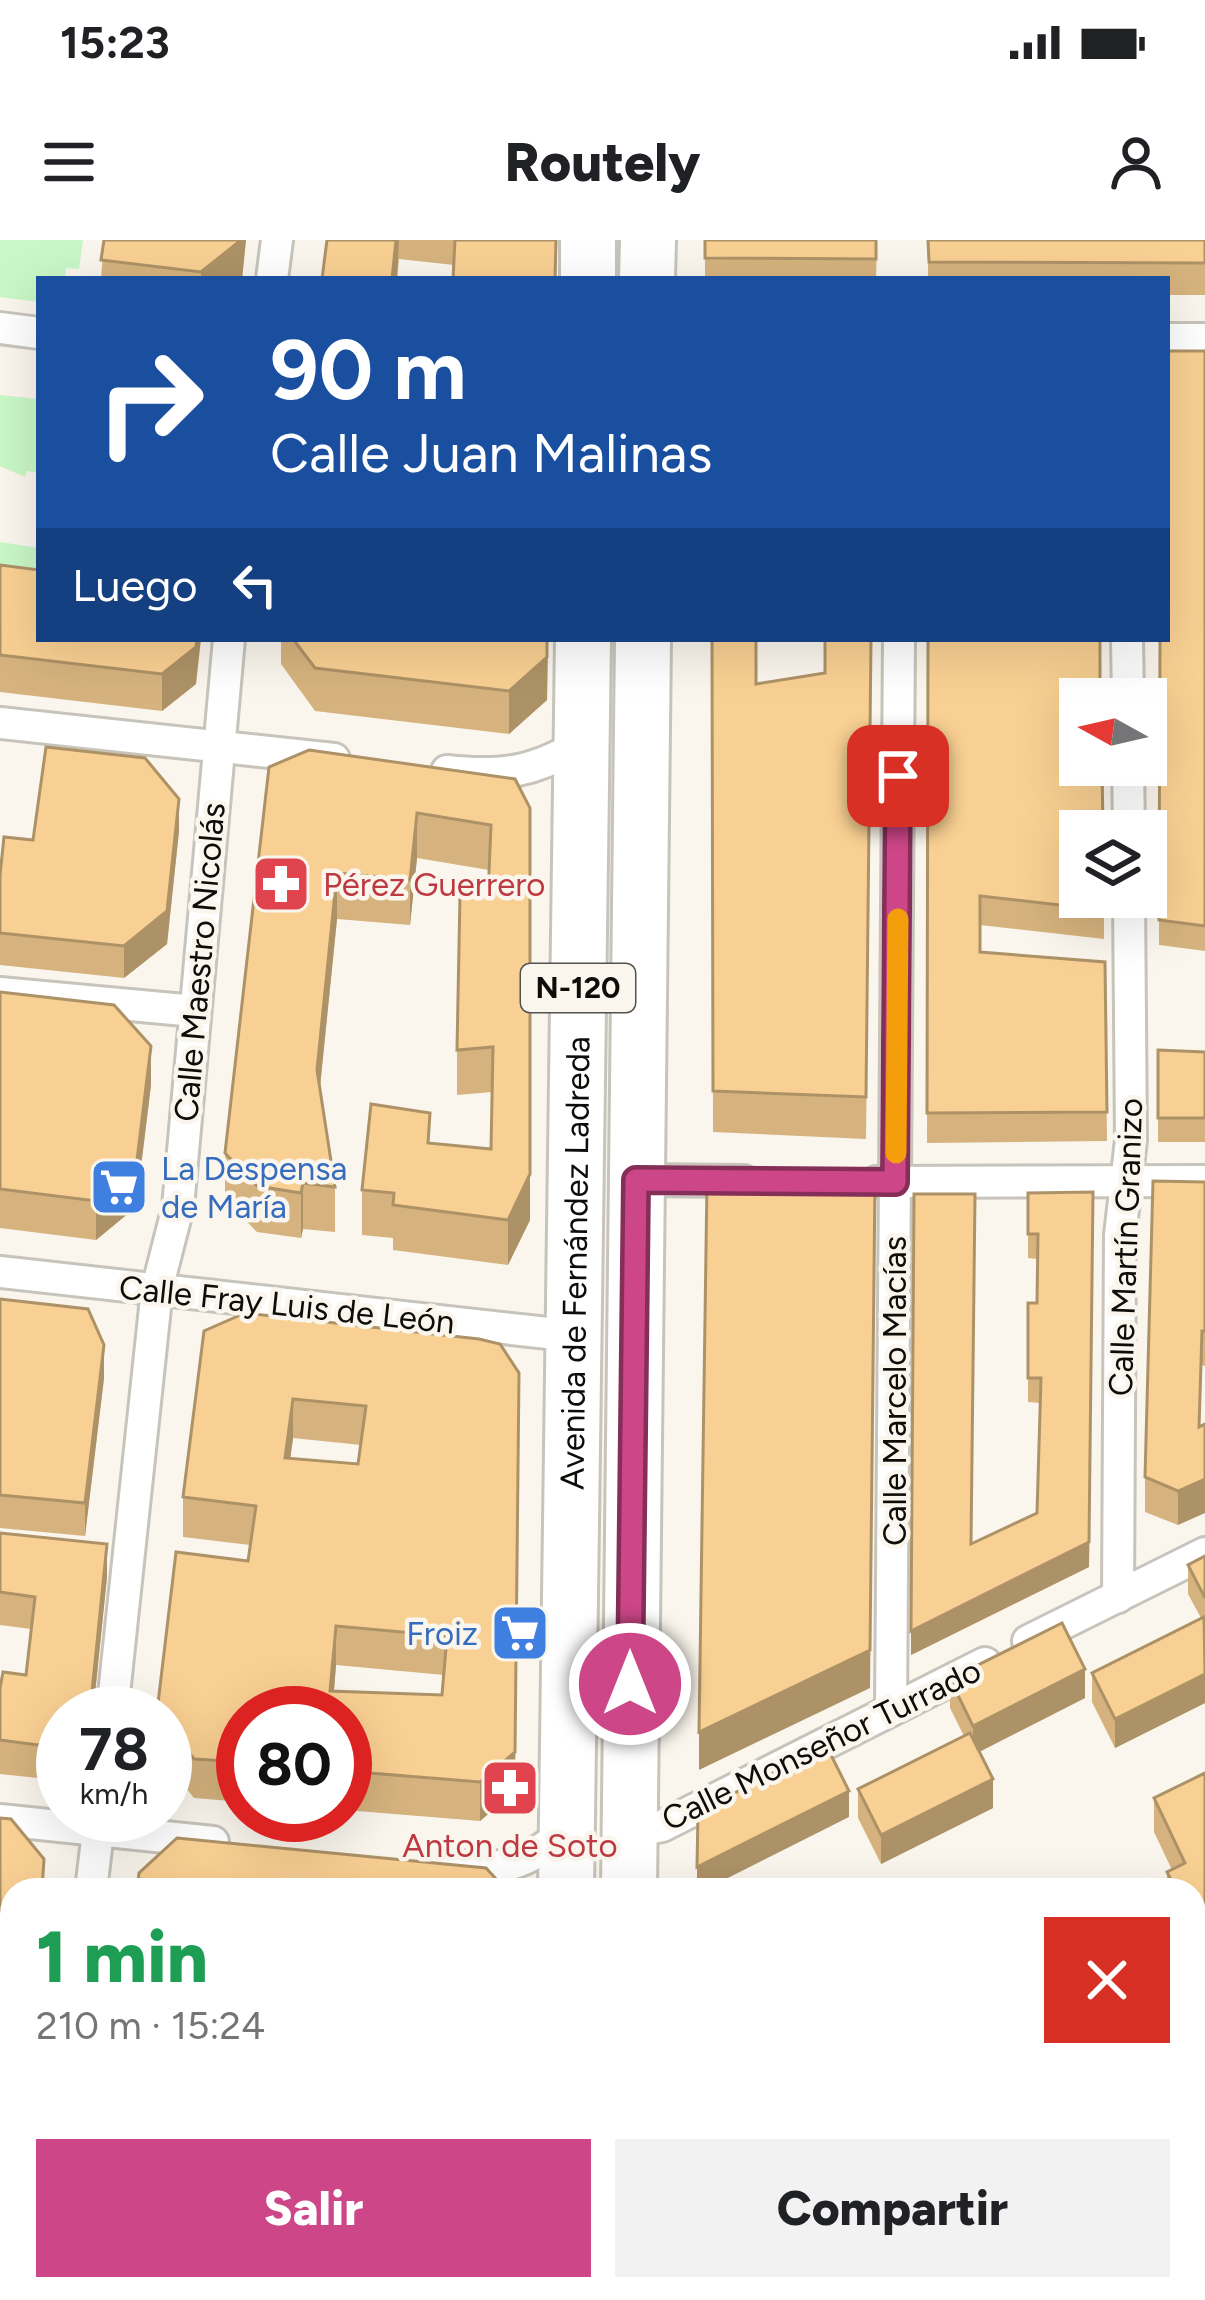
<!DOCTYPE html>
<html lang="es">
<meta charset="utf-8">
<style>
body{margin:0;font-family:Figtree,sans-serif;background:#f2f2f2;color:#202124;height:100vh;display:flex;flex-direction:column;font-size:45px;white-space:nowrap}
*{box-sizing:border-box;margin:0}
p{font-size:39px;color:#757577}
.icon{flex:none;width:66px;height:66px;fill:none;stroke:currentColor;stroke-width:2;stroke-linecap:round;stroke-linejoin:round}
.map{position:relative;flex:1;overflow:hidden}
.details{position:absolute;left:0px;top:1638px;width:1206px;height:423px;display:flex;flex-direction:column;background:#fff;border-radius:36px 36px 0 0;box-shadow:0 12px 48px #0002}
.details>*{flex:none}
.top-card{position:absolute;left:36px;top:36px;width:1134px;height:366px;border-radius:0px;box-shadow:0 12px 48px #0002;background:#1a4fa0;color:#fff;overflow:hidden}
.needle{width:78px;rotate:278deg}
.controls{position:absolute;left:1059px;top:438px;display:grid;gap:24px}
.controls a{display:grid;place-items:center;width:108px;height:108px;border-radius:0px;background:#fff;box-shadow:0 12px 48px #0002;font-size:60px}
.speed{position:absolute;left:36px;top:1446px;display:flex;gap:24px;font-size:60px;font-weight:700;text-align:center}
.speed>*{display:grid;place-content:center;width:156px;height:156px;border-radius:50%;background:#fff;box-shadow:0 12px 48px #0002;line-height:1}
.speed small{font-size:30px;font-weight:400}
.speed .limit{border:18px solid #d22;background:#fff;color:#111}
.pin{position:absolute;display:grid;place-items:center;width:102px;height:102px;color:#fff;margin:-51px;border-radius:24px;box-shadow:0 6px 18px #0006}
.me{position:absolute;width:132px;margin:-66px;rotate:0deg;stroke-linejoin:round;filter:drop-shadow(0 0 9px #0008)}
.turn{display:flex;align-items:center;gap:42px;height:252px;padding:0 36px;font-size:54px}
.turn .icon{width:156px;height:156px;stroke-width:2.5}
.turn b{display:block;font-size:84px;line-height:102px}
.then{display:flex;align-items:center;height:114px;padding:0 36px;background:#0003;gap:24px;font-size:45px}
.round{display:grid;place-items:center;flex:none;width:126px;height:126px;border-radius:0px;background:#f2f2f2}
.overview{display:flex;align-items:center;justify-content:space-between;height:204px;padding:0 36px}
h1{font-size:72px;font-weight:800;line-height:90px;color:#1e9e55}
.primary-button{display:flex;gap:24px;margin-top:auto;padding:24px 36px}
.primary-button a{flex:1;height:138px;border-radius:0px;background:#cd4687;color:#fff;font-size:48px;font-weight:800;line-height:138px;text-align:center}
.primary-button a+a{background:#f2f2f2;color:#202124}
.status{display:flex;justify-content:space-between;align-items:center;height:84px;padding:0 60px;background:#fff;direction:ltr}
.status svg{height:33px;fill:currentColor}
header{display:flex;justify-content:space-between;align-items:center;height:156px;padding:0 36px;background:#fff;font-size:54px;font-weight:800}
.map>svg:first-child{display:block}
.green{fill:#c9f7c6}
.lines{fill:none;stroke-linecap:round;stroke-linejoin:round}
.street-casing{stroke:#c7c4bb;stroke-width:36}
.highway-casing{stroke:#c7c4bb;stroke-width:60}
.street{stroke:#fff;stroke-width:30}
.highway{stroke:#fff;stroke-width:54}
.wall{fill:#d6b37e;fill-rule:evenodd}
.shaded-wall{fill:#ae9267}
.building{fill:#f9d093;stroke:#ae9267;stroke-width:3;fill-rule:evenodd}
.route-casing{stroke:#852e58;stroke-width:30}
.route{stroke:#cd4687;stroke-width:21}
.slow{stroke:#f59e0b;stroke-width:21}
.labels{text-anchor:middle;stroke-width:9;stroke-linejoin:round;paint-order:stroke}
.shield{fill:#faf6ed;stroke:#54524d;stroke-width:3}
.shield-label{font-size:30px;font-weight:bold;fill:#0d0c09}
.health-label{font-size:33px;fill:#be3a42;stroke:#faf6ed;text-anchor:start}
.street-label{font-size:33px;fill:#0d0c09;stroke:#faf6ed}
.shop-label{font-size:33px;fill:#366cbe;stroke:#faf6ed;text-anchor:start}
</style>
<div class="status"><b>15:23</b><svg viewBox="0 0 49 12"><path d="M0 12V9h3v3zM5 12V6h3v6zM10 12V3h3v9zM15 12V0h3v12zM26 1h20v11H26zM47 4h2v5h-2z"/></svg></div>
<header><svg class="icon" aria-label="menu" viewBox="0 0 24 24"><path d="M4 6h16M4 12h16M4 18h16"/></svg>Routely<svg class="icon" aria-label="person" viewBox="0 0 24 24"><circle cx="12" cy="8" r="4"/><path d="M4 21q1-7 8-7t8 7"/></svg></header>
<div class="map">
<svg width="1205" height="2060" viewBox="0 0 1205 2060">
<rect width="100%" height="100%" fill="#faf6ed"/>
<g class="green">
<polygon points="0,0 83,0 79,29 66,28 65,39 39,39 39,62 0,57"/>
<polygon points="0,155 39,159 39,233 27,231 25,237 0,226"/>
<polygon points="0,302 39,308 39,350 0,345"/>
</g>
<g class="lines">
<defs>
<g id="street">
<polyline points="272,39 277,0"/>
<polyline points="0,88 39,93"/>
<polyline points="1167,99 1205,99"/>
<polyline points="1127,399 1128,459"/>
<polyline points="0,483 334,519"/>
<polyline points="1128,525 1129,591"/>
<path d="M447,531C502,537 535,532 582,503"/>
<polyline points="0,753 195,771"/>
<polyline points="636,940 744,941"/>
<polyline points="876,942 1205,941"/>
<polyline points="0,1032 575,1096"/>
<polyline points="1118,1357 1120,995 1131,900 1129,657"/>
<polyline points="1028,1401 1205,1313"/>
<polyline points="891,1470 899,399"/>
<polyline points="112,1473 157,1049 178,967 229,399"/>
<polyline points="0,1580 213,1602"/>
<polyline points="629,1593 662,1586 985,1423"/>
<path d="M446,1625C503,1631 522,1627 566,1591"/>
<polyline points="91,1650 100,1575"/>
<polyline points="50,2060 51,2049"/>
</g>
<g id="highway">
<polyline points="588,39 588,0"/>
<polyline points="647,39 648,0"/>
<path id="s1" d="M566,1650L583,399"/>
<polyline points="629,1650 643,399"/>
<polyline points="562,2060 562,2049"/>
<polyline points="623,2060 623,2049"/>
</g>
</defs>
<use href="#street" class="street-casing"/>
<use href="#highway" class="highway-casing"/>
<use href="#street" class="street"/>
<use href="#highway" class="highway"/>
</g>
<g class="wall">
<polygon points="104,0 246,0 242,39 101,39"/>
<polygon points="327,0 557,0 556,39 453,39 454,25 399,19 397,39 322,39"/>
<polygon points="705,0 877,0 876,39 705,39"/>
<polygon points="928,0 1205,0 1205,55 1167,55 1167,39 928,39"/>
<polygon points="1205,111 1205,711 1159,705 1160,399"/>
<polygon points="0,325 196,444 162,471 0,452"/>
<polygon points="281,399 548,399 547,460 509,494 315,471 281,424"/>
<polygon points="712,399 756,444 825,433 872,399 866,899 713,892"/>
<polygon points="928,399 1104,657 1104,699 980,685 980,712 1105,722 1107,901 927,903"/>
<polygon points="269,527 530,568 530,980 508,1025 393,1010 393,998 362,995 362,950 430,904 491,909 492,852 457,855 457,810 488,656 489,630 417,618 410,685 337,679 320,848 335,947 335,992 303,989 301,998 257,992 225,959 225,913"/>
<polygon points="179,591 167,704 124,738 0,725 0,635 33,600"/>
<polygon points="0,752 151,845 136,967 96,1000 0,988"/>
<polygon points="1158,810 1205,812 1205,902 1158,902"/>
<polygon points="1205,942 1205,1126 1202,1125 1200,1187 1178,1285 1145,1272 1145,1237"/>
<polygon points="1028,953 1093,976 1089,1327 911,1415 971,1304 1037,1273 1040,1163 1028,1162 1028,1138 1037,1063 1037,1019 1028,1018"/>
<polygon points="0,1059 104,1138 85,1296 0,1288"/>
<path d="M204,1091L479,1099L515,1551L480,1581L345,1570V1473H243V1562L194,1558L165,1522V1473L248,1321L250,1305L183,1297V1257ZM293,1198L361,1205L358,1224L290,1219ZM336,1425L444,1435L442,1455L334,1451Z"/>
<polygon points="0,1293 107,1337 93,1473 63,1473 38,1538 0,1534 0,1448 26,1435 31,1389 0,1385"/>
<polygon points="1205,1316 1205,1463 1115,1508 1092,1462 1092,1433 1201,1378 1188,1354 1188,1325"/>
<polygon points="950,1439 1085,1458 979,1512 993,1568 881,1624 858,1578 858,1549 964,1496 950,1468"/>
<polygon points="1205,1533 1205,1704 1194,1709 1194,1650 1167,1650 1167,1632 1172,1630 1154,1592 1154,1558"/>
<polygon points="0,1578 44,1650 12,1650 12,1822 0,1810"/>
<polygon points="100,2049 513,2049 512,2060 100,2060"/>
</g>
<g class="shaded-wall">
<polygon points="241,0 246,0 242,39 201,39 201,32"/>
<polygon points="396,0 399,0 397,39 392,39"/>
<polygon points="197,399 201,399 196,444 162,471 162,434"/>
<polygon points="548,399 547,460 509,494 509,451"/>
<polygon points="179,559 179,591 167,704 124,738 124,706"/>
<polygon points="417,573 417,618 410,685 410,640"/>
<polygon points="337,633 337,679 317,875 317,830"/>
<polygon points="151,806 151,845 136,967 96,1000 96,961"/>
<polygon points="530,934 530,980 508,1025 508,980"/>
<polygon points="303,943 303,989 301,998 301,953"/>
<polygon points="1093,976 1089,1327 911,1415 911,1391 1089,1302"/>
<polygon points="875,979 870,1448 699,1530 699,1492"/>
<polygon points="104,1105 104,1138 85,1296 85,1263"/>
<polygon points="293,1159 293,1198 285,1258 285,1218"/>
<polygon points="519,1173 515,1551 480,1581 480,1542"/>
<polygon points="1205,1239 1205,1273 1178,1285 1178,1251"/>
<polygon points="107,1304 107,1337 93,1473 89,1473"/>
<polygon points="336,1386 336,1425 332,1473 330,1451"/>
<polygon points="1085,1429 1085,1458 973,1515 973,1486"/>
<polygon points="1205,1434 1205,1463 1115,1508 1115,1479"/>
<polygon points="63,1489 63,1522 38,1538 38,1505"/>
<polygon points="993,1539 993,1568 881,1624 881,1595"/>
<polygon points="849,1551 849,1577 704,1650 697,1650 697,1627"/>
<polygon points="1205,1671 1205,1704 1194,1709 1194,1676"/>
<polygon points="12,1951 12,1994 6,2060 3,2060"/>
<polygon points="1205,1966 1205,2000 1194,2005 1194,1972"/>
<polygon points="1060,2049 1060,2060 1036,2060"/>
<polygon points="925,2050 925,2060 906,2060"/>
</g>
<g class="building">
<polygon points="104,0 241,0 201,32 101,20"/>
<polygon points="327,0 396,0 392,39 322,39"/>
<polygon points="455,0 556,0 555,39 453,39"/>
<polygon points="705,0 876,0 876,19 705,18"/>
<polygon points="928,0 1205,0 1205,23 929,22"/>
<polygon points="1167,111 1205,111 1205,686 1159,680 1160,399 1167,399"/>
<polygon points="0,325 39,330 39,399 197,399 196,407 162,434 0,415"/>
<polygon points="293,399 547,399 547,417 509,451 315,428"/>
<polygon points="712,399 756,399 756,444 825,433 825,399 871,399 866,857 713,851"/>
<polygon points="928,399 1100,399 1100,459 1080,459 1080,525 1102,525 1103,591 1080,591 1080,657 1104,657 1104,670 980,656 980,712 1105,722 1107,872 927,873"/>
<polygon points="46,507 145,518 179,559 167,671 124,706 0,693 0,635 4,597 33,600"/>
<polygon points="309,510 515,539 530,568 530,934 508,980 393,965 394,953 362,950 371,864 430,873 428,903 491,909 493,807 457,810 460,655 488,656 491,585 417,573 410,640 337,633 317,830 335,947 303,943 301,953 257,946 225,913 269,527"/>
<polygon points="0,752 114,765 151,806 136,928 96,961 0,949"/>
<polygon points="1158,810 1205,812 1205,878 1158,878"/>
<polygon points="707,941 875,941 870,1410 699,1492"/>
<polygon points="1153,941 1205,942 1205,1091 1202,1091 1199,1187 1205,1184 1205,1239 1178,1251 1145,1237"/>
<polygon points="1093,952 1089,1302 911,1391 914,954 975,954 971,1304 1037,1273 1041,1138 1028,1138 1028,1063 1037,1063 1038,994 1028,994 1028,953"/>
<polygon points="0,1059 88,1069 104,1105 85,1263 0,1255"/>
<path d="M245,1073L479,1099L500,1104L519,1133L515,1512L480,1542L345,1531V1473H243V1522L194,1519L165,1482V1473L157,1472L176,1312L248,1321L256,1266L183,1257L204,1091ZM293,1159L366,1166L358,1224L285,1218ZM336,1386L447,1396L442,1455L330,1451Z"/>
<polygon points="0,1293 107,1304 90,1472 63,1473 63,1489 38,1505 0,1500 0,1448 3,1432 26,1435 35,1357 0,1352"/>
<polygon points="1205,1316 1205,1358 1188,1325"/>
<polygon points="1204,1377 1205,1434 1115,1479 1092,1433"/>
<polygon points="1062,1383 1085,1429 973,1486 950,1439"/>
<polygon points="970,1493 993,1539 881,1595 858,1549"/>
<polygon points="826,1505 849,1551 697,1627 698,1572"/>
<polygon points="1205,1533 1205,1671 1194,1676 1194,1650 1176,1650 1167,1632 1185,1623 1154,1558"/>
<polygon points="0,1578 11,1579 44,1619 42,1650 12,1650 12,1779 0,1768"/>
<polygon points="177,1598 486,1628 506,1650 137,1650 139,1633"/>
<polygon points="697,1647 748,1648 748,1650 697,1650"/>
<polygon points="1205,1796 1205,1966 1194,1972 1194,1801"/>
<polygon points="0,1832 12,1834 12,1951 3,2060 0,2060"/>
<polygon points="118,2049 512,2049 512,2060 127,2060"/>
<rect x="692" y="2049" width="48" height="11"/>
<polygon points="813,2049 924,2049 925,2050 906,2060 791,2060"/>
<polygon points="944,2049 1058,2049 1036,2060 926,2060 925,2058"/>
</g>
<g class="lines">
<defs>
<polyline id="route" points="630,1444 636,940 895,942 898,536"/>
</defs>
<use href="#route" class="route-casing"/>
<use href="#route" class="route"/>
<polyline class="slow" points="896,913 898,679"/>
</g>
<defs>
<symbol id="pharmacy-square" viewBox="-11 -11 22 22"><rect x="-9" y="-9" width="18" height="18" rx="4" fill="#e0444e" stroke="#faf6ed"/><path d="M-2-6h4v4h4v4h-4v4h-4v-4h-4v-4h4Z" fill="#fff"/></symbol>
<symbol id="supermarket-square" viewBox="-11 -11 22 22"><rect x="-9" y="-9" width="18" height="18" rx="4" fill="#3f7fe0" stroke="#faf6ed"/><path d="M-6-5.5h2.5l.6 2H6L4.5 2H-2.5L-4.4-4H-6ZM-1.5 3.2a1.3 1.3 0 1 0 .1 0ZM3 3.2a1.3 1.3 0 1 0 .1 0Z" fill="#fff"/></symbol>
</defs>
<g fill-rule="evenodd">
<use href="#pharmacy-square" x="248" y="611" width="66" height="66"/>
<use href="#supermarket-square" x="86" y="914" width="66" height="66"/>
<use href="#supermarket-square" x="487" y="1360" width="66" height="66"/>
<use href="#pharmacy-square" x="477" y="1515" width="66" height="66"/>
</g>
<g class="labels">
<rect class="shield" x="521" y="724" width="114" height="48" rx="9"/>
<g class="shield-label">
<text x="578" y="758">N-120</text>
</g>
<g class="health-label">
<text x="323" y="656">Pérez Guerrero</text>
<text x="510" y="1617" text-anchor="middle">Anton de Soto</text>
</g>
<g class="street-label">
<text transform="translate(199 722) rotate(-85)" y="12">Calle Maestro Nicolás</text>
<text transform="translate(1125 1007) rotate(-88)" y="12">Calle Martín Granizo</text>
<text dy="12" stroke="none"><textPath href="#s1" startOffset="627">Avenida de Fernández Ladreda</textPath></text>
<text transform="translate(287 1064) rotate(6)" y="12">Calle Fray Luis de León</text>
<text transform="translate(894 1151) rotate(-90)" y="12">Calle Marcelo Macías</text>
<text transform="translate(821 1504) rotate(-26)" y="12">Calle Monseñor Turrado</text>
</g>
<g class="shop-label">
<text x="161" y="940">La Despensa<tspan x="161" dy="38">de María</tspan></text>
<text x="478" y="1405" text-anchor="end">Froiz</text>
</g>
</g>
</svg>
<div class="controls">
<a><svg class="needle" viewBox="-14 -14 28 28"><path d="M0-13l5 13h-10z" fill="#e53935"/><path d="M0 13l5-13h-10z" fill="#757577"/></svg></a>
<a><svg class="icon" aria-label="layers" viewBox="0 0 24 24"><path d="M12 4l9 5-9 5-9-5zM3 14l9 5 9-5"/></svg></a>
</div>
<div class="speed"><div>78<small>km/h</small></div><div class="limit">80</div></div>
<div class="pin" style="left:898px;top:536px;background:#d93025"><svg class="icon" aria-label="arrive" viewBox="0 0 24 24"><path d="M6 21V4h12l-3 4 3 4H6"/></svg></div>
<svg class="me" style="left:630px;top:1444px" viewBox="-20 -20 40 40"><circle r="17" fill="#cd4687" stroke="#fff" stroke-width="3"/><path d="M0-11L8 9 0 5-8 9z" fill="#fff"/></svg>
<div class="top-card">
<div class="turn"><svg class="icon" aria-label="right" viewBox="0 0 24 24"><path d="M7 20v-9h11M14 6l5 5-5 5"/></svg><div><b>90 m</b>Calle Juan Malinas</div></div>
<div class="then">Luego<svg class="icon" aria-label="left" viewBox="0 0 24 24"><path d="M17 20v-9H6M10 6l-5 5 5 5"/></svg></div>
</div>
<section class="details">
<div class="overview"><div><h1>1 min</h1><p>210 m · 15:24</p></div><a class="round" style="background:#d93025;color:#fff"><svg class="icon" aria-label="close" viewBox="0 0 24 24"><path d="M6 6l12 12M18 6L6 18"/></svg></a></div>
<div class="primary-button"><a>Salir</a><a>Compartir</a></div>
</section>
</div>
